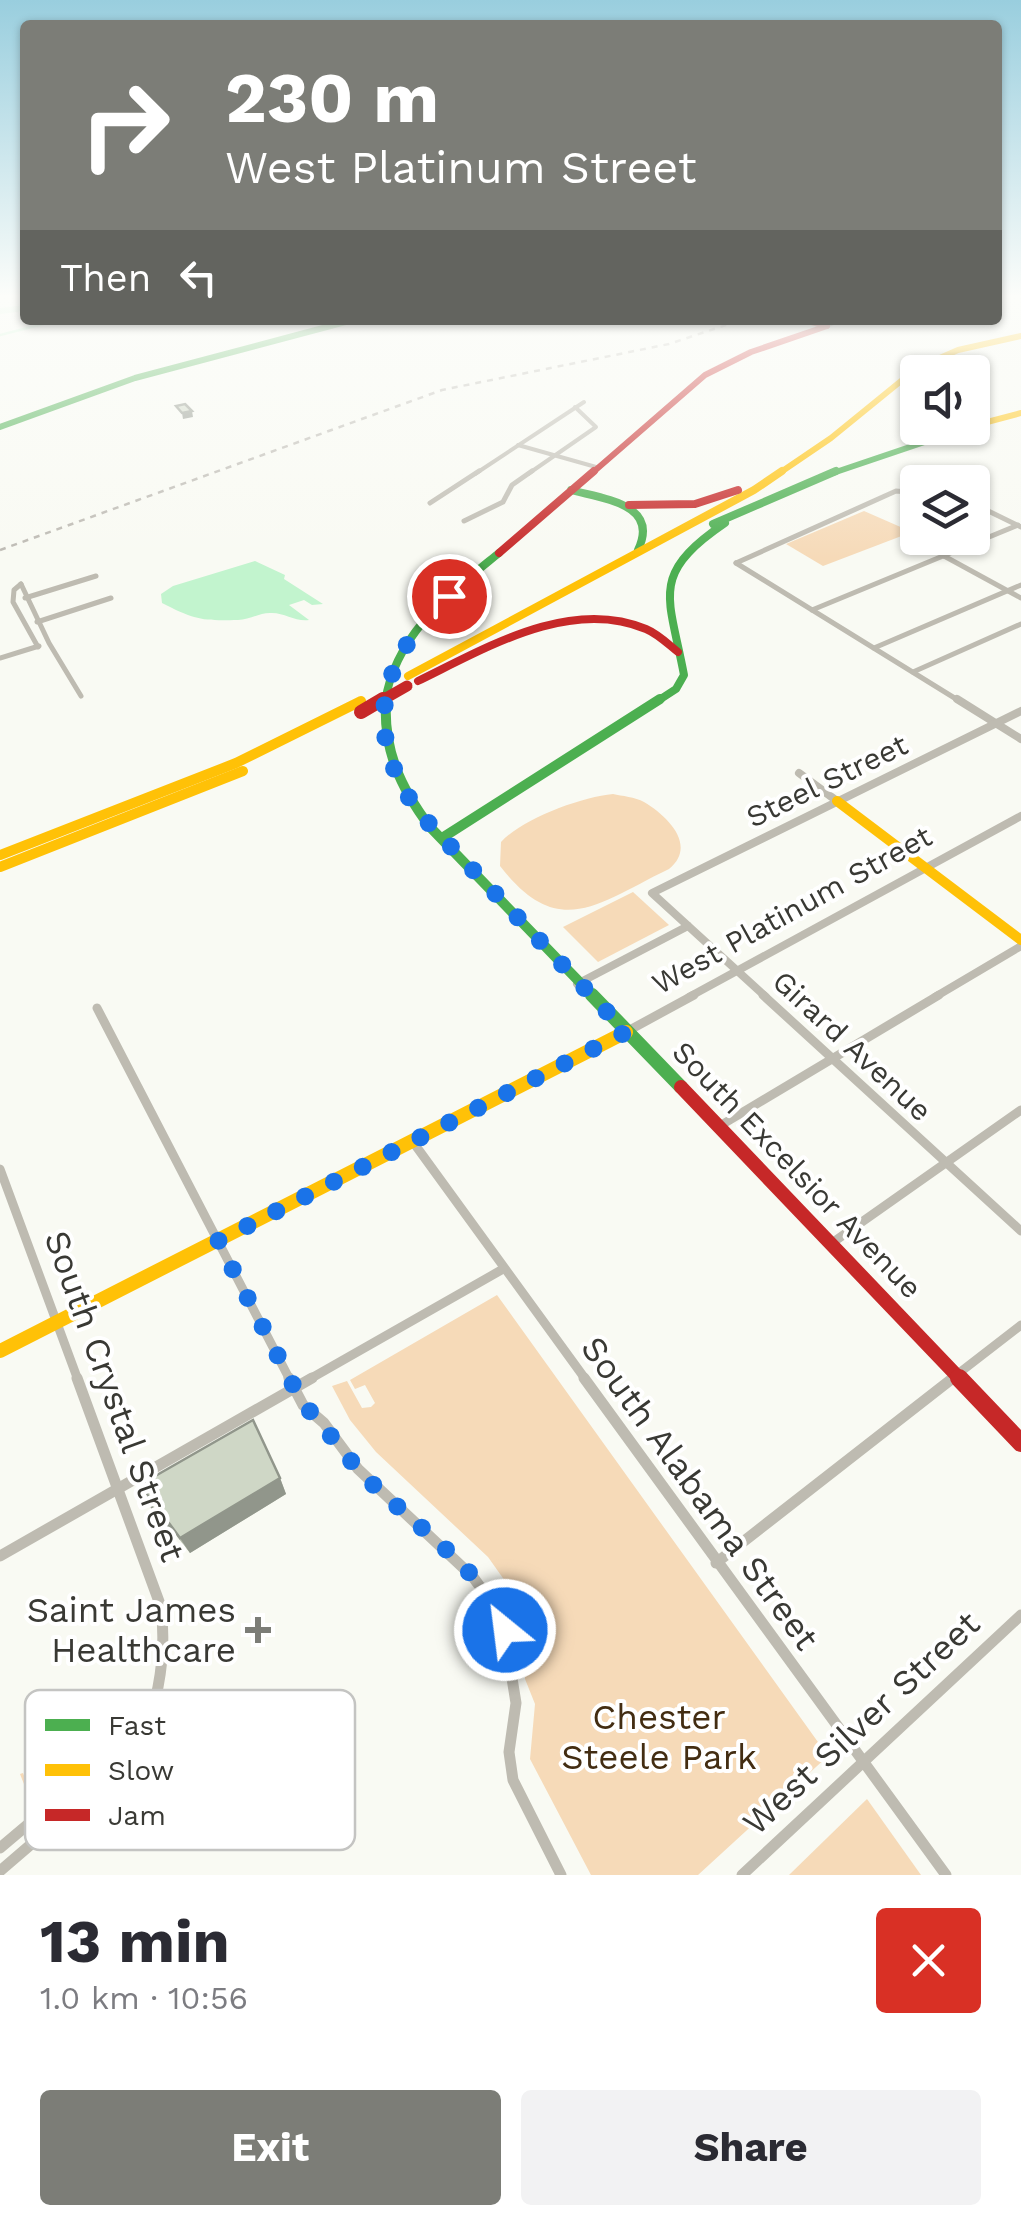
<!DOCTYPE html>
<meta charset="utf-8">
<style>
body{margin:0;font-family:"Work Sans",sans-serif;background:#f2f2f3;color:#2b2b33;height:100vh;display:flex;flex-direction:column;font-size:38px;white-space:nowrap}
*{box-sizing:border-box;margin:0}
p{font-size:32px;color:#7c7c81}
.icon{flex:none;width:55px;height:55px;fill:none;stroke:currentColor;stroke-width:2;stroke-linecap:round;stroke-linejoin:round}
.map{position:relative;height:1875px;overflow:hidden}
.side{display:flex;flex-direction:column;background:#fff;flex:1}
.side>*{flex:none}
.banner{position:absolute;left:20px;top:20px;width:982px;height:305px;border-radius:10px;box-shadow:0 2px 8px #0004;background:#7c7d77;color:#fff;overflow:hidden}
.fabs{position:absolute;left:900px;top:355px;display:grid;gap:20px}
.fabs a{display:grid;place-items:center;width:90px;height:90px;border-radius:10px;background:#fff;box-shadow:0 2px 8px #0004;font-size:50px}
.pin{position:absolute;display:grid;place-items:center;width:85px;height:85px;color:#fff;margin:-42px;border:5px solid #fff;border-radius:50%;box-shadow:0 2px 10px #0007}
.me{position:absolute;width:110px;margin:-55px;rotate:331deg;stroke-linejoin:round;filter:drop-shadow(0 0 8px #0008)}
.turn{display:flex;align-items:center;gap:35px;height:210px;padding:0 40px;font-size:45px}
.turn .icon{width:130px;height:130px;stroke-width:2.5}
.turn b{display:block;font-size:70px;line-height:85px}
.then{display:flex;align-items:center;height:95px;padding:0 40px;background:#0003;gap:20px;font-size:38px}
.round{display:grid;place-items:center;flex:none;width:105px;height:105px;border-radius:10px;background:#f2f2f3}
.headline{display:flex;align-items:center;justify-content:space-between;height:170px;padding:0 40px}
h1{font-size:60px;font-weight:700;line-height:75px}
.action{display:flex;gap:20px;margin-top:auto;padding:20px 40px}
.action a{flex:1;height:115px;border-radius:10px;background:#7c7d77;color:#fff;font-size:40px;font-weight:700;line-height:115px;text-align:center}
.action a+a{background:#f2f2f3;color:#2b2b33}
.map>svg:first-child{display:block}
.green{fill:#f6dab8}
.water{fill:#c2f4ce}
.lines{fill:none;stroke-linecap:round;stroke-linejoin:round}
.stream{stroke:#c2f4ce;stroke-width:2.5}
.river{fill:#c2f4ce;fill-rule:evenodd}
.street-far4{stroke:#bebbb1;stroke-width:4}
.street-far3{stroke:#bebbb1;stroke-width:5}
.street-far2{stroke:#bebbb1;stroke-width:8}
.street-far1{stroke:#bebbb1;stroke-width:9}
.street{stroke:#bebbb1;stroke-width:11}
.fast-far3{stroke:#4caf50;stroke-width:6}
.fast-far2{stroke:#4caf50;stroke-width:8}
.fast-far1{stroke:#4caf50;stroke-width:10}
.fast{stroke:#4caf50;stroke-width:14}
.slow-far3{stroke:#ffc107;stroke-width:6}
.slow-far2{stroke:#ffc107;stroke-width:8}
.slow-far1{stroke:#ffc107;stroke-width:10}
.slow{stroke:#ffc107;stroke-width:14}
.jam-far3{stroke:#c62828;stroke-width:6}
.jam-far2{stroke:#c62828;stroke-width:8}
.jam-far1{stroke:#c62828;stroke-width:14}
.jam{stroke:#c62828;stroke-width:18}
.rail{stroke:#bdbab3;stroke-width:2.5;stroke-dasharray:6 6;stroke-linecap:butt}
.jam-bridge-far1{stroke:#c62828;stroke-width:11}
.jam-bridge{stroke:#c62828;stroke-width:14}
.wall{fill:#b2b9aa}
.shaded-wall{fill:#91968b}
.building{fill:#cfd7c6;stroke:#91968b;stroke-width:2.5}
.route{stroke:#1a73e8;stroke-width:18;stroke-dasharray:0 32.4}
.poi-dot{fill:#7c7d77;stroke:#fff;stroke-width:4}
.labels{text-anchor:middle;stroke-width:8;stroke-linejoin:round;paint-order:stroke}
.street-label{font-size:30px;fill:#393934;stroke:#fff}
.near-street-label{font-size:35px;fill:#393934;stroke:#fff}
.near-poi-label{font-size:35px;fill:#393934;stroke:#fff;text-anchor:end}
.near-park-label{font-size:35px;fill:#432d12;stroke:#fff}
.key{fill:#fff;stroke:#c4c4c2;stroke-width:2.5}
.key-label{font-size:28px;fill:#393934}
</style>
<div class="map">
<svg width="1021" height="1875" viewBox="0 0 1021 1875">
<rect width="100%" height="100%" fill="#f9faf3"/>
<g class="green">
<polygon points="864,511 912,532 823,566 786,544"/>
<path d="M613,794C622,796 635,797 644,802C669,817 697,846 669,869C598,903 559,942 500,866L501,842C522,819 581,797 613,794Z"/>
<polygon points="633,892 669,925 598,962 563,927"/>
<polygon points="497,1295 828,1756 698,1875 591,1875 530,1759 535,1704 525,1679 522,1625 505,1581 488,1557 376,1452 350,1420 332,1386 347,1381 362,1408 371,1407 375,1403 365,1385 355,1389 350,1380"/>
<polygon points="106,1718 117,1729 109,1739 33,1807 20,1774 23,1773 28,1787 105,1737 102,1724"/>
<polygon points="867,1799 921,1875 789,1875"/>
</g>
<path class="water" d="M255,561L285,575L284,579L323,604L312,605L304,600L289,605L309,620C295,622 284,612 270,613C259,613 249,620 238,620C203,621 195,620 162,603L161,594L173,586Z"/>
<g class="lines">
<polyline class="stream" points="0,335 59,320"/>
<polygon class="river" points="25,305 25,311 0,314 0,308"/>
<g class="street-far4">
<polyline points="827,326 840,320"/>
<polyline points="518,445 596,467"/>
<polyline points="475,474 584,402"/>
<polyline points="528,474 596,427 575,407"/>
</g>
<g class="street-far3">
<polyline points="430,503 479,471"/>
<polyline points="972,503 1021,527"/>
<polyline points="464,521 503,502 512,485 532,471"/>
<polyline points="944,556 1021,598"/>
<polyline points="736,563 961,702"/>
<polyline points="736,563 896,491 918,493"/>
<polyline points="21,584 49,643 81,696"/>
<polyline points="21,584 14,590 13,602 38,647"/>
<polyline points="25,598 96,576"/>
<polyline points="812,610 1018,525"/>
<polyline points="37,622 111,598"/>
<polyline points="874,648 1021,585"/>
<polyline points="0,658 39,646"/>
<polyline points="913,672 1021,624"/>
</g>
<g class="street-far2">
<polyline points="957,699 1021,739"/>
<polyline points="799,773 837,801"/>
<polyline points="577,984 688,926"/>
<polyline points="689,997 1021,816"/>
<polyline points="766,997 652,893 1021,711"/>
<polyline points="935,997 1021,946"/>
</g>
<g class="street-far1">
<polyline points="763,995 1021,1231"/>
<polyline points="97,1008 290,1380"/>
<polyline points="626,1032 694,995"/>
<polyline points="718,1127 939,995"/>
<polyline points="413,1142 586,1380"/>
<polyline points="0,1169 78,1380"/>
<polyline points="832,1243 1021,1110"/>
<polyline points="308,1380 503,1269"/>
<polyline points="950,1380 1021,1325"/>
</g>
<g class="street">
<polyline points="289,1378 303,1405 324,1423 358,1469 473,1577 502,1617 516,1703 509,1752 513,1780 561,1875"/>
<polyline points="584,1378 946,1875"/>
<polyline points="0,1556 312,1378"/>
<polyline points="716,1563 953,1378"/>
<polyline points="0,1848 96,1767 150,1708"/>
<path d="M0,1871L128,1761C158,1719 167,1657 161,1607L77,1378"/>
<polyline points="742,1875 1021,1615"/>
</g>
<g class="fast-far3">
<polyline points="0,427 135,378 353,320"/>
<polyline points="830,474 966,428"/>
</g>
<g class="fast-far2">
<path d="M571,490C604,499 660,504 638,550"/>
<polyline points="713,524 836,471"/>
<path d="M385,702C396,633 449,594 499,553"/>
<path d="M656,702L676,689L684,675C669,595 649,575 725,523"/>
</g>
<g class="fast-far1">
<path d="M386,699C383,750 400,787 430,827L594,997"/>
<polyline points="442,838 660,699"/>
</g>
<polyline class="fast" points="592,995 681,1087"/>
<g class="slow-far3">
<polyline points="972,426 1021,413"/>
<polyline points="778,474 831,438 917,368 958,350 1021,336"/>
</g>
<polyline class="slow-far2" points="408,676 754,490 782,471"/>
<g class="slow-far1">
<polyline points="837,801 1021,940"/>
<polyline points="0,855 236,763 361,701"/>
<polyline points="0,867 243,771"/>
</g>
<polyline class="slow" points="0,1351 626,1032"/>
<g class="jam-far3">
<polyline points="804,320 827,326"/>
<polyline points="591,474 705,375 751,352 827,326"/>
</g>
<g class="jam-far2">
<polyline points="629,505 695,504 738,490"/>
<polyline points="499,553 594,471"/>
<path d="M418,681C486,648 570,597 646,629C658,634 668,644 678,652"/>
</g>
<polyline class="jam-far1" points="681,1087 961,1380"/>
<polyline class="jam" points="959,1378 1021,1443"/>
<polyline class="rail" points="0,550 442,390 669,344 741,320"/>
<polyline class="jam-bridge-far1" points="379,702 407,686"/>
<polyline class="jam-bridge" points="361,712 383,699"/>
</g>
<polygon class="wall" points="280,1478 286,1494 190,1553 172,1530 166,1534 156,1518"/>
<g class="shaded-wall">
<polygon points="192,411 193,417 183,419 182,413"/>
<polygon points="280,1478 286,1494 190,1553 180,1538"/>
<polygon points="163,1515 172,1530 166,1534 156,1518"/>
</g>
<g class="building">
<polygon points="185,404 192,411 182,413 176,406"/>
<polygon points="253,1420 280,1478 180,1538 163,1515 156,1518 143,1483"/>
</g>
<linearGradient id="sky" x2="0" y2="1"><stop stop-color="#99cede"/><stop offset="0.53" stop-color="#fcfdfa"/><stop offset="1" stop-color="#fcfdfa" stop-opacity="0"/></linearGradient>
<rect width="1021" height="559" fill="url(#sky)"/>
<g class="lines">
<path class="route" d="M449,596C377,661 360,736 422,816L626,1032L218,1241L303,1404C324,1425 339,1448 359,1470C398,1514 492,1574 505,1630"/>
</g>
<path class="poi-dot" d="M253 1615h10v10h10v10h-10v10h-10v-10h-10v-10h10z"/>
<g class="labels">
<g class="street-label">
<text transform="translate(827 781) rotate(-26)" y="10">Steel Street</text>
<text transform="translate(792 910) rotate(-29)" y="10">West Platinum Street</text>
<text transform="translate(852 1046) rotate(43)" y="10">Girard Avenue</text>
<text transform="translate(797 1170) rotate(46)" y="10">South Excelsior Avenue</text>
</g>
<g class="near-street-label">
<text transform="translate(115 1396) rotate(70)" y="12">South Crystal Street</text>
<text transform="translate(700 1493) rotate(54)" y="12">South Alabama Street</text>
<text transform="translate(861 1723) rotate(-43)" y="12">West Silver Street</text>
</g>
<g class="near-poi-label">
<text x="236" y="1622">Saint James<tspan x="236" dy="40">Healthcare</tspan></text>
</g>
<g class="near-park-label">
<text x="659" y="1729">Chester<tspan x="659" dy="40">Steele Park</tspan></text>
</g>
</g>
<rect x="25" y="1690" width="330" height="160" rx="15" class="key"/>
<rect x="45" y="1719" width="45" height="12" fill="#4caf50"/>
<rect x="45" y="1764" width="45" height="12" fill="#ffc107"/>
<rect x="45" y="1809" width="45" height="12" fill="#c62828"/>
<g class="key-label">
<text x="108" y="1735">Fast</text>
<text x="108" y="1780">Slow</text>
<text x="108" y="1825">Jam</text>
</g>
</svg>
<div class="fabs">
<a><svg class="icon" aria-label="sound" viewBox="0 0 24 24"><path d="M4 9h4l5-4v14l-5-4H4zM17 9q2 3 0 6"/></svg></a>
<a><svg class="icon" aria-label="layers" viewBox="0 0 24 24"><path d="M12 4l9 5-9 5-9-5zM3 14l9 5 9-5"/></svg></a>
</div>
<div class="pin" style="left:449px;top:596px;background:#d93025"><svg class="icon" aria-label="arrive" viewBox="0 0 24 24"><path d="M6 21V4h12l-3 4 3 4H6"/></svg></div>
<svg class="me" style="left:505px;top:1630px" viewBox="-20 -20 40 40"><circle r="17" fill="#1a73e8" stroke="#fff" stroke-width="3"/><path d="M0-11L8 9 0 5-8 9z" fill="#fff"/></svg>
<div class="banner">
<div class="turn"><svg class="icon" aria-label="right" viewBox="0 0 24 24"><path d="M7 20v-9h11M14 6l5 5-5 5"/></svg><div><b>230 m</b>West Platinum Street</div></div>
<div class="then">Then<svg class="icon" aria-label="left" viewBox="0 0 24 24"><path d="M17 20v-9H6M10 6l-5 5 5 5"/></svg></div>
</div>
</div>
<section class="side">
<div class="headline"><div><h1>13 min</h1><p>1.0 km · 10:56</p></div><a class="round" style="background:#d93025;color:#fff"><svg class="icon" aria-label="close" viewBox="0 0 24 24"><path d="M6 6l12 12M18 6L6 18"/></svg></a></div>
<div class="action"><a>Exit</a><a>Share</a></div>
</section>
